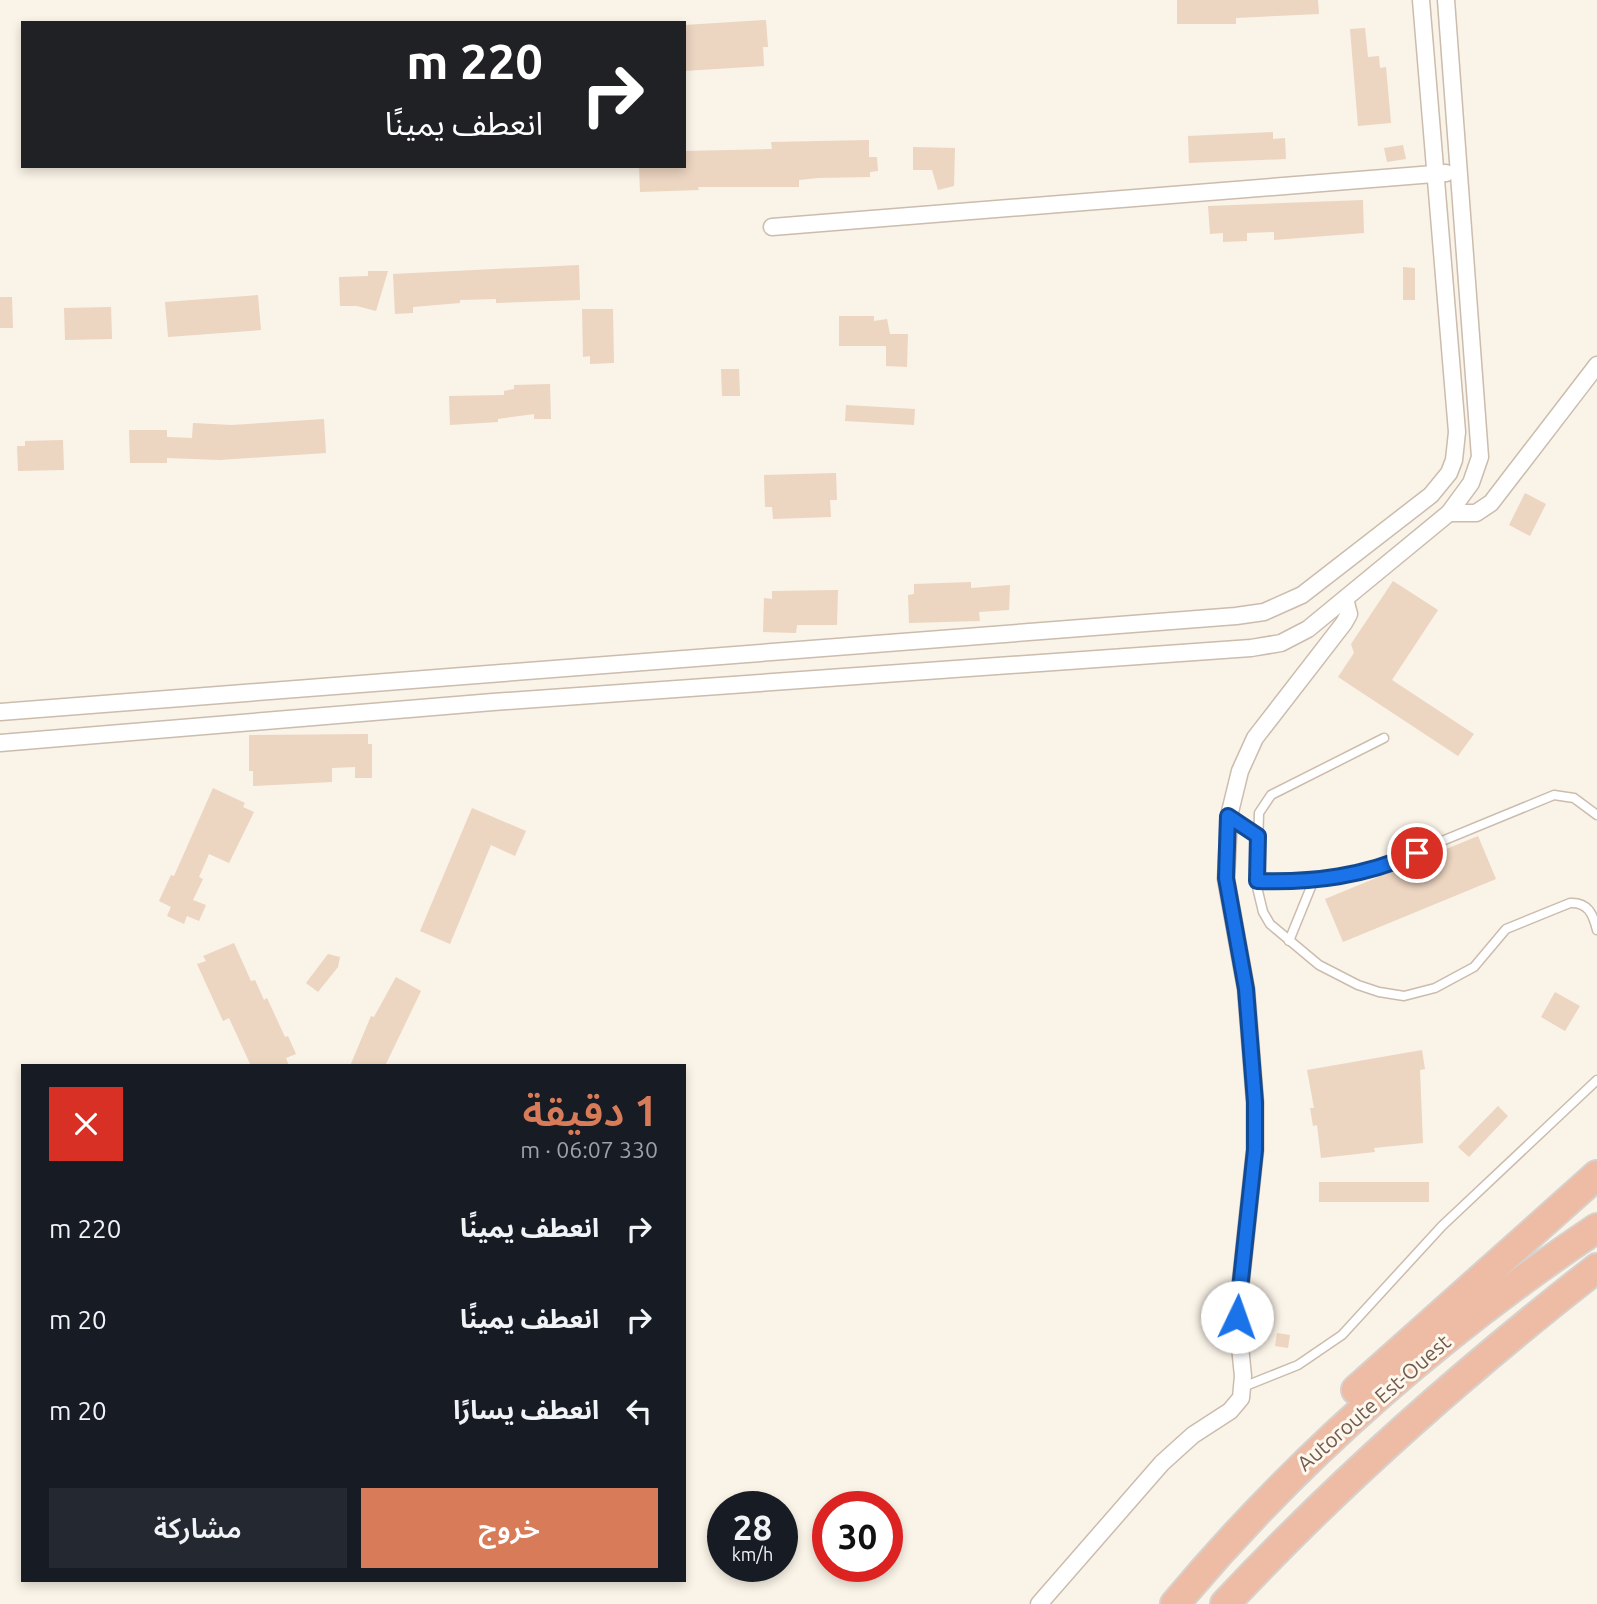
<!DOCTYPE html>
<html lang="ar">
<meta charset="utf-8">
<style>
body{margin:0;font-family:Ubuntu,"Noto Sans Arabic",sans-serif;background:#242831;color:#f1f3f6;direction:rtl;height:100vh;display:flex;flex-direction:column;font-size:26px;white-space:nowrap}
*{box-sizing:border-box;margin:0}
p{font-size:23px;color:#9ea1a6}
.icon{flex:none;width:38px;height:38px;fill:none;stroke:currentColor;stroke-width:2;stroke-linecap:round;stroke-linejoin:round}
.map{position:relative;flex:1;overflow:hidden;direction:ltr}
.details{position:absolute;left:21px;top:1064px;width:665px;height:518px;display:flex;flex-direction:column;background:#171b24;border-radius:0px;box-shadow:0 4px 10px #0003;direction:rtl}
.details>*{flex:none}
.hud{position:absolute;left:21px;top:21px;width:665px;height:147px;border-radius:0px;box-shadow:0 4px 10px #0003;direction:rtl;background:#202124;color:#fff;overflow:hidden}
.speed{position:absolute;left:707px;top:1491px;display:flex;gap:14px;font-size:35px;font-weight:700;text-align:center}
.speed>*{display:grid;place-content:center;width:91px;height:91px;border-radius:50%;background:#171b24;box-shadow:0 4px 10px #0003;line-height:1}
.speed small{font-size:18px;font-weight:400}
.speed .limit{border:10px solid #d22;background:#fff;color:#111}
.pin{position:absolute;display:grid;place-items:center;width:60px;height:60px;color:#fff;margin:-30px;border:4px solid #fff;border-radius:50%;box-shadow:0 2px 7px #0007}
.me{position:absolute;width:77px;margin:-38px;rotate:3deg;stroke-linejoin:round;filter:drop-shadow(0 0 5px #0008)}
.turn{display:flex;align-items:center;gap:24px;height:147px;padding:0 28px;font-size:32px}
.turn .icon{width:91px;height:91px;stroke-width:2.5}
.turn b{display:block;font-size:49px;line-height:60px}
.round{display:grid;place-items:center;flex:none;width:74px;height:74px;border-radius:0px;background:#242831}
.headline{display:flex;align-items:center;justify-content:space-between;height:119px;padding:0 28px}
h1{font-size:42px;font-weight:600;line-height:52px;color:#d77b59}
.primary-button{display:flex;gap:14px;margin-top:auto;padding:14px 28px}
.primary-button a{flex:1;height:80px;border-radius:0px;background:#d77b59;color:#fff;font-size:28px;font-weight:600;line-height:80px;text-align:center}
.primary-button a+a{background:#242831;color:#f1f3f6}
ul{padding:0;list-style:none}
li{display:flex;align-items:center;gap:21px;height:91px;padding:0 28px}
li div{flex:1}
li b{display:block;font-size:26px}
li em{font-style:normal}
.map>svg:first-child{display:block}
.building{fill:#ecd5c1}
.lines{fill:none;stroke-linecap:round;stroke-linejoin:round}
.service-casing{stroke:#cbbcae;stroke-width:11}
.minor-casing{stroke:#cbbcae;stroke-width:19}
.motorway-casing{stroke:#d7d1cd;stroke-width:32}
.service{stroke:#fff;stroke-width:8}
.minor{stroke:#fff;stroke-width:16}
.motorway{stroke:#eebba4;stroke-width:28}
.route-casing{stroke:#114b97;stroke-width:18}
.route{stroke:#1a73e8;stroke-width:12}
.labels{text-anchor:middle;stroke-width:6;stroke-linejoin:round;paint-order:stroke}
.street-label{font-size:21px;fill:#715c4e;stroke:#fdf7ed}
</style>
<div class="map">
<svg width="1597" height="1604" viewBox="0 0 1597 1604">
<rect width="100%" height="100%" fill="#faf3e7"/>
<g class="building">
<polygon points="1177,0 1318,0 1319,14 1236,18 1236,24 1177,24"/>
<polygon points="766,20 768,47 763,47 764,66 684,71 684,25"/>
<polygon points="1365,28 1368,57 1379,56 1380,68 1386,67 1391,123 1358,126 1350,29"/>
<polygon points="1273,132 1273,139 1285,138 1286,159 1189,163 1188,136"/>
<polygon points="869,140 869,157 877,157 878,171 870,172 870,177 818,178 799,180 799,187 698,187 699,190 640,192 639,166 684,166 684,151 772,149 771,142"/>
<polygon points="1403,145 1406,159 1387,162 1384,148"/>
<polygon points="913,147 955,148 954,186 938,190 932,170 913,170"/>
<polygon points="1363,200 1364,233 1274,240 1274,232 1247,233 1247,241 1223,242 1223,233 1210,234 1208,206"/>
<polygon points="579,265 580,300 496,303 496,299 460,300 460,303 413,307 413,313 395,314 393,274"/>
<polygon points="1403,267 1415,268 1415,300 1403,300"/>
<polygon points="368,271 388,271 376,311 357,306 340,306 339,277 368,276"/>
<polygon points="258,295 261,330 168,337 165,302"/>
<polygon points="0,297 12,297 13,328 0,328"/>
<polygon points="111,307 112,339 65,340 64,308"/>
<polygon points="582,309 613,309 614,363 590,364 590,356 583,357"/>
<polygon points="839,316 874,316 874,321 887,319 890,334 908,334 907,367 886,366 886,346 839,346"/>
<polygon points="721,369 739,369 740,396 722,396"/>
<polygon points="550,384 551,419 534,419 534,414 498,419 498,422 450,425 449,396 504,395 504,391 514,389 514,385"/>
<polygon points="846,405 915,409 914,425 845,421"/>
<polygon points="324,419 326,453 220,460 167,458 167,463 130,463 129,430 167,430 167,437 192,438 193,423 231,425"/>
<polygon points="63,440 64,470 18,471 17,446 25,446 25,441"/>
<polygon points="836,473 837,500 830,500 831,517 773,519 772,507 765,507 764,475"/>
<polygon points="1525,493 1546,504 1530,536 1509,525"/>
<polygon points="1393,581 1438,610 1392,680 1474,734 1458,756 1338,677 1354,653 1351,644"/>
<polygon points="971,582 971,588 1010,585 1009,610 979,612 980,621 909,623 908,595 914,594 914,584"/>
<polygon points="838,590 837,625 797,625 796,633 763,632 764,598 772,599 772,591"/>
<polygon points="368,734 368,744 372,744 372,778 355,778 355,767 332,768 332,782 253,786 253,771 249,771 249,735"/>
<polygon points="213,788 245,803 243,807 254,812 229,863 209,854 199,877 203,879 193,900 206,905 199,921 187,916 184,924 167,916 171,907 159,901 171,875 174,876"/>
<polygon points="472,808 526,831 515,856 491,845 450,944 420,931"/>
<polygon points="1478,836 1496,879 1343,942 1325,899"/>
<polygon points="234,943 251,981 255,980 264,1000 267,998 285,1037 288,1036 296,1054 286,1058 289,1066 251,1066 229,1018 223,1021 197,964 206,961 203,956"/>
<polygon points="328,954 340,957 338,967 318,992 306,983"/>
<polygon points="396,977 421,991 385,1066 350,1066 371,1016 374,1017"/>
<polygon points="1555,992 1580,1006 1565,1031 1541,1017"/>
<polygon points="1422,1050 1425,1069 1420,1070 1423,1143 1374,1148 1375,1152 1321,1158 1317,1125 1313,1126 1310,1108 1314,1108 1307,1070"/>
<polygon points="1498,1106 1508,1116 1469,1157 1458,1147"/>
<rect x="1319" y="1182" width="110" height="20"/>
<polygon points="1277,1333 1290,1335 1288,1348 1275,1346"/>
</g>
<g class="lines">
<defs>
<g id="service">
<path d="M1384,738L1271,795L1259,813L1257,887L1263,912L1270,924L1319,965L1358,985L1379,992L1404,996L1435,988L1474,967L1506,929L1570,903C1588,902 1593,914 1597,930"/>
<polyline points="1229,816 1258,836"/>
<polyline points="1257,881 1313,882 1369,871 1554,795 1574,798 1597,815"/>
<polyline points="1289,941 1313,882"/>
<polyline points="1243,1387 1298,1365 1342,1335 1442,1226 1597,1080"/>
</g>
<g id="minor">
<polyline points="772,227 1446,173"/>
<polyline points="1449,513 1476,513 1491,503 1597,365"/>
<polyline points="0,712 1236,616 1264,612 1302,595 1431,495 1449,473 1454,460 1457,432 1421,0"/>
<polyline points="0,743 493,702 1251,648 1281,643 1308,629 1449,513 1471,483 1480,457 1446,0"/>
<polyline points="1039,1604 1162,1463 1193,1435 1230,1411 1241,1398 1243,1376 1237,1317 1255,1150 1255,1102 1246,989 1226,879 1229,816 1240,771 1255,738 1344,623 1349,614 1345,599"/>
</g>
<g id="motorway">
<polyline points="1356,1390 1597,1175"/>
<path d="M1175,1604C1297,1458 1439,1334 1597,1228"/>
<path d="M1225,1604C1339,1482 1465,1371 1597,1268"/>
</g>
</defs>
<use href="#service" class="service-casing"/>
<use href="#minor" class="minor-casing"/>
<use href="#motorway" class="motorway-casing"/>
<use href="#service" class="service"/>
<use href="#minor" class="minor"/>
<use href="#motorway" class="motorway"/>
</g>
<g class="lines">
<defs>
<path id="route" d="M1237,1317L1255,1150V1102L1246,989L1226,878L1228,816L1258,836L1257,881C1314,883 1364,876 1417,853"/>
</defs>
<use href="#route" class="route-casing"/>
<use href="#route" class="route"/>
</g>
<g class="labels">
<g class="street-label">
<text transform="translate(1374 1403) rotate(-41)" y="7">Autoroute Est-Ouest</text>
</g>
</g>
</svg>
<div class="speed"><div>28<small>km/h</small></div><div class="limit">30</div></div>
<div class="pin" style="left:1417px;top:853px;background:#d93025"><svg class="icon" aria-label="arrive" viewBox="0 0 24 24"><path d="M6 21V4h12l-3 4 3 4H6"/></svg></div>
<svg class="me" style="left:1237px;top:1317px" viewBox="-20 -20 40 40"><circle r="19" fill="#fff"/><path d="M0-13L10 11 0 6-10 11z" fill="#1a73e8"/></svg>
<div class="hud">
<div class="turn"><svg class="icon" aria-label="right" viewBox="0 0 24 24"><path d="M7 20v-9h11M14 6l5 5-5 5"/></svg><div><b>220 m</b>انعطف يمينًا</div></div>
</div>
<section class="details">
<div class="headline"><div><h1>1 دقيقة</h1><p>330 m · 06:07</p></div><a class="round" style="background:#d93025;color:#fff"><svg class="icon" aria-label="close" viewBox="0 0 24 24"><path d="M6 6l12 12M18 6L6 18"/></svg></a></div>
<ul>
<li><svg class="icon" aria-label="right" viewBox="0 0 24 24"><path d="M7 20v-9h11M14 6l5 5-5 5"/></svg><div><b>انعطف يمينًا</b></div><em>220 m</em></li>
<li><svg class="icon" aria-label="right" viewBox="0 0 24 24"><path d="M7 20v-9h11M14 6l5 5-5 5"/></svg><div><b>انعطف يمينًا</b></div><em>20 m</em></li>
<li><svg class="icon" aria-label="left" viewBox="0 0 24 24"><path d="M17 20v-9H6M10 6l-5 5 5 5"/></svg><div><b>انعطف يسارًا</b></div><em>20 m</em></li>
</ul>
<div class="primary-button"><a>خروج</a><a>مشاركة</a></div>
</section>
</div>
